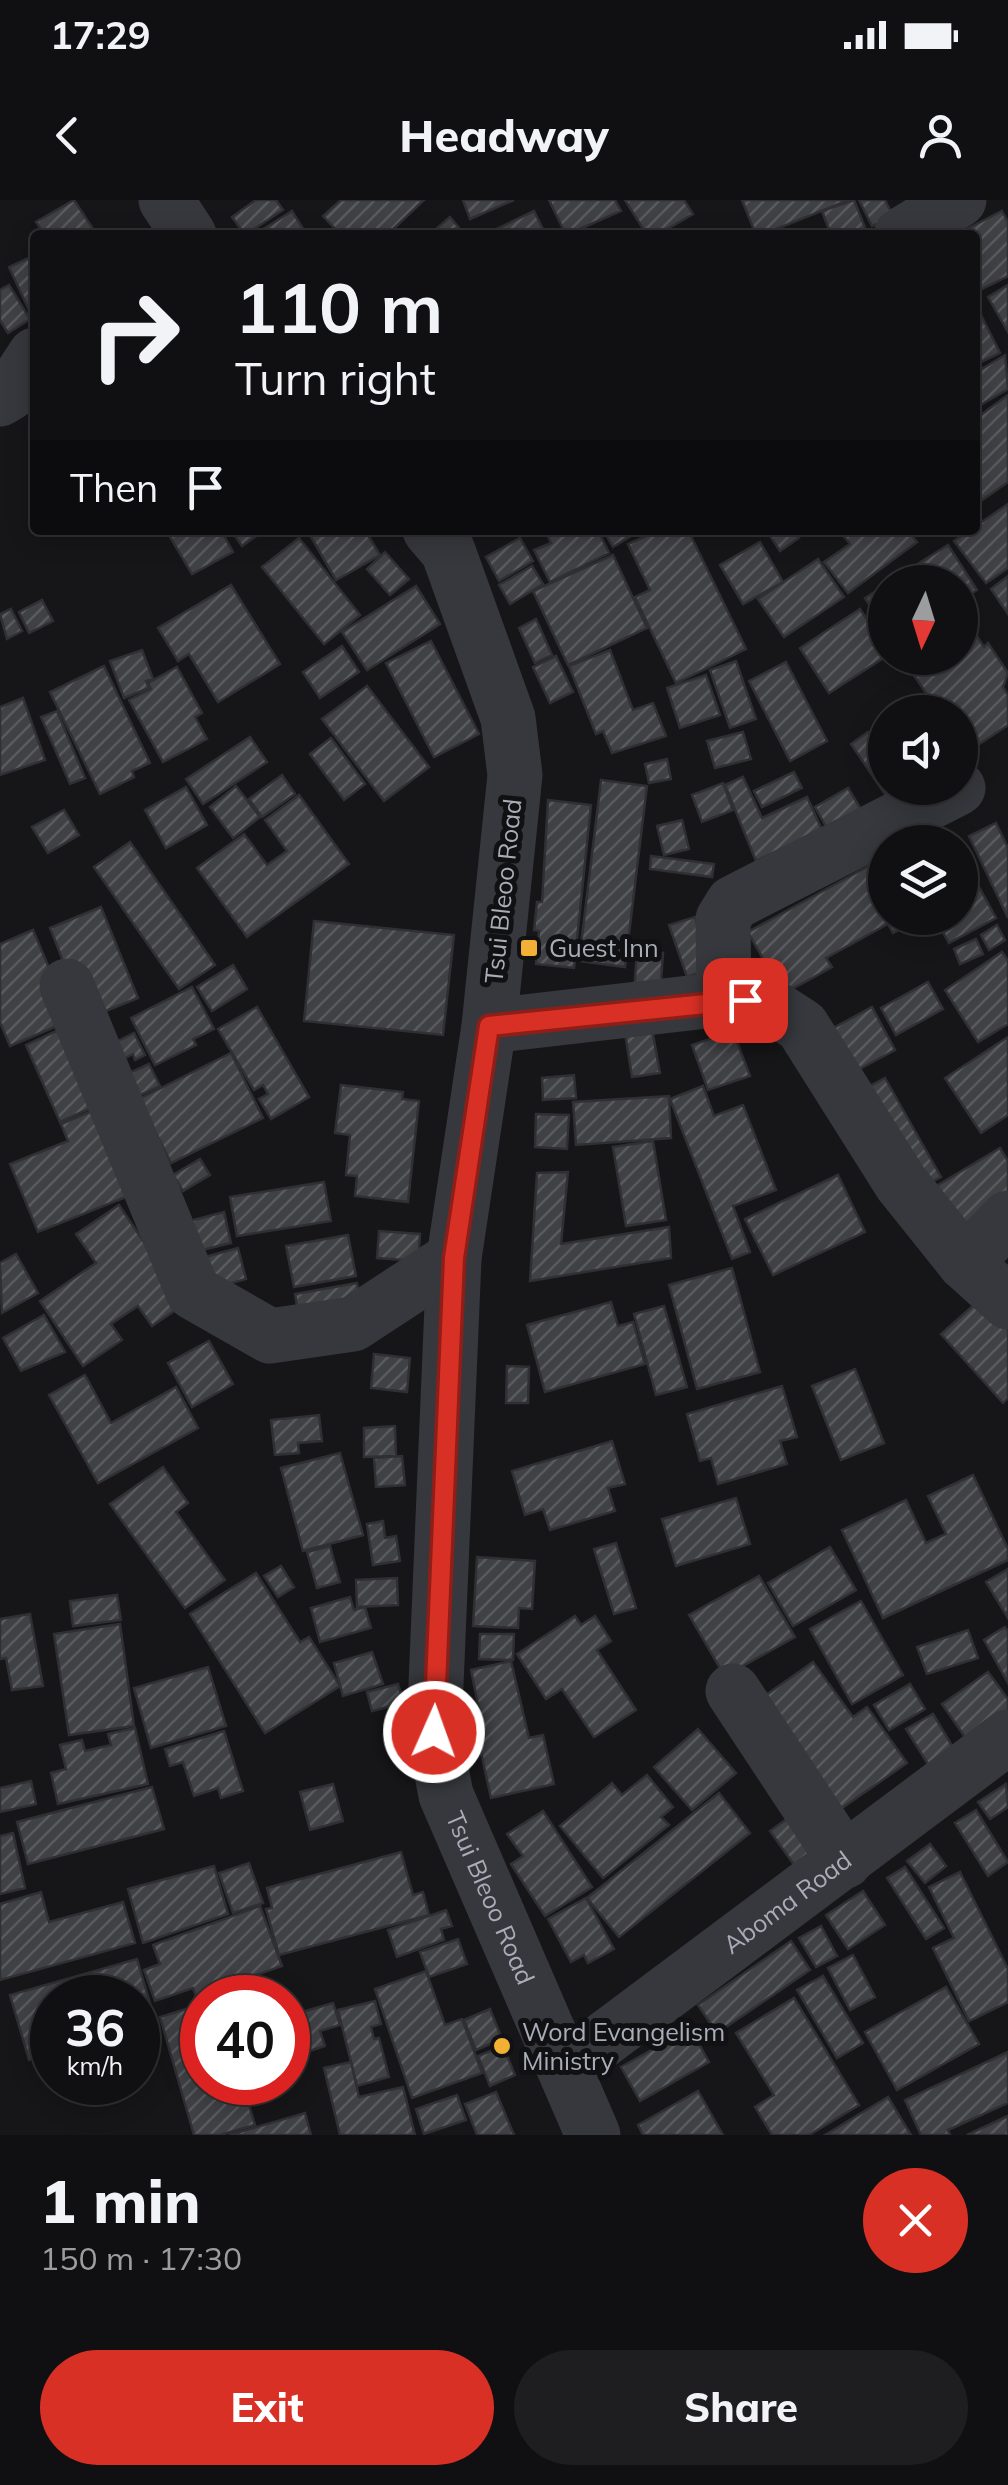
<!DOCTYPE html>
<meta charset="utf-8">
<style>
body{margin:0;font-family:Mulish,sans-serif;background:#1e1e20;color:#f1f3f6;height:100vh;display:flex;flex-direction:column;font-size:38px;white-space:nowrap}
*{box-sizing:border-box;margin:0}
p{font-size:32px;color:#9c9d9f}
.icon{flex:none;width:55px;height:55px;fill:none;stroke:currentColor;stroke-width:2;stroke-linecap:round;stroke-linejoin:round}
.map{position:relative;height:1935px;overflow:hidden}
.side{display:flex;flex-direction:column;background:#101012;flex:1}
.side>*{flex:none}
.hud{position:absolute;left:30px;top:30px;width:950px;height:305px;border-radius:10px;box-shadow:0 5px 25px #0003,0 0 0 2px #303032;background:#101012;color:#f1f3f6;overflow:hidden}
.needle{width:65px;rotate:184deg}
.fabs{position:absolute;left:868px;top:365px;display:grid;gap:20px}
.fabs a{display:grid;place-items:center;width:110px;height:110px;border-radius:50%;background:#101012;box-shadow:0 5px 25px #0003,0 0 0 2px #303032;font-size:50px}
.speed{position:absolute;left:30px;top:1775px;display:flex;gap:20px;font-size:50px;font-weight:700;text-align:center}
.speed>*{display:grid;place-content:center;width:130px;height:130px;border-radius:50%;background:#101012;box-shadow:0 5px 25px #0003,0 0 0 2px #303032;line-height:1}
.speed small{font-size:25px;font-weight:400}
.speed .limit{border:15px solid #d22;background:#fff;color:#111}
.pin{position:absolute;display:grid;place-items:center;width:85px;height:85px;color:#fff;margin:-42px;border-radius:20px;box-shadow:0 5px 15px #0006}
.me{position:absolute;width:110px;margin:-55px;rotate:2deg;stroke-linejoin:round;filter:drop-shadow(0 0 8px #0008)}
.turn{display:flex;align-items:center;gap:35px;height:210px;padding:0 40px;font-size:45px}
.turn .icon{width:130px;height:130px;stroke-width:2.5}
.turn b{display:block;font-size:70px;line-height:85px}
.then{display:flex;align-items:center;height:95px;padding:0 40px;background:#0003;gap:20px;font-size:38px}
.round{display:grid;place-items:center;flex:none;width:105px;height:105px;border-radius:52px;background:#1e1e20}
.headline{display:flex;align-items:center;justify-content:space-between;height:170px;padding:0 40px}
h1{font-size:60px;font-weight:800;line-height:75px}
.cta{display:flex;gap:20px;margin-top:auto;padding:20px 40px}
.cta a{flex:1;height:115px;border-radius:60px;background:#d93025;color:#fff;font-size:40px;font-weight:800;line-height:115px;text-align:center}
.cta a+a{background:#1e1e20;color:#f1f3f6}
.status{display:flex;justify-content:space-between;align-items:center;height:70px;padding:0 50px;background:#101012;direction:ltr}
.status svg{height:28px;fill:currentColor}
header{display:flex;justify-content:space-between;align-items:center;height:130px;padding:0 40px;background:#101012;font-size:45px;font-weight:800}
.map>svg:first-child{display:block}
.building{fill:url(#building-hatch);stroke:#303034;stroke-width:2.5}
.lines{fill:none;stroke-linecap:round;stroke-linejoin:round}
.minor{stroke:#37383d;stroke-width:55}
.route-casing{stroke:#8d1f18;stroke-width:25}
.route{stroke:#d93025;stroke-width:18}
.poi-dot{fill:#f2b134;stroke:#111113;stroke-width:4}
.labels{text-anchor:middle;stroke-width:10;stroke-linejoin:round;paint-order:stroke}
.street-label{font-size:25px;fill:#a8adb8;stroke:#111113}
.poi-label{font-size:25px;fill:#a8adb8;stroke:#111113;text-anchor:start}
</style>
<div class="status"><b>17:29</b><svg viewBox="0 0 49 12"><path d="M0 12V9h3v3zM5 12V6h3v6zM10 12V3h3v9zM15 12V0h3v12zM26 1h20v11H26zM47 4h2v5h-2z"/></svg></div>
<header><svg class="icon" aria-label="back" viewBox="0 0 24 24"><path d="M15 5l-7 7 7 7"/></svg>Headway<svg class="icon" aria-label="person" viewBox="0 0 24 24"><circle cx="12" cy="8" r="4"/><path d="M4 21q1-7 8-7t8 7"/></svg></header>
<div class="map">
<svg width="1008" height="1935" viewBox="0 0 1008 1935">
<defs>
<pattern id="building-hatch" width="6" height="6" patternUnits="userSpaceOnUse" patternTransform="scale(2.5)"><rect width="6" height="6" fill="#404145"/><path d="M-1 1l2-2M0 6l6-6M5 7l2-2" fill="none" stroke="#595a5e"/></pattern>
</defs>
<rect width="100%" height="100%" fill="#161618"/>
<g class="building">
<polygon points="74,0 97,35 45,35 36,22"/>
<polygon points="256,0 276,0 283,10 245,35 232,17"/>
<polygon points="341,0 424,0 387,35 341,35 323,16"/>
<polygon points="463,0 514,0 470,19"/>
<polygon points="549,0 615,0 621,11 566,35"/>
<polygon points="625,0 684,0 693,14 657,35 647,35"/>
<polygon points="742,0 849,0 761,35 756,35"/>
<polygon points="854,0 868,35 831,35 822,11"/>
<polygon points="859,0 885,0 893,16 872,26"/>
<polygon points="292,11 307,35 254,35"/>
<polygon points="534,11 546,35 484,35"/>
<polygon points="1002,11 1008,22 1008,76 980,90 975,80 975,35 955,35"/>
<polygon points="450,17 465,35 429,35"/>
<polygon points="35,55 35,108 29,110 9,67"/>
<polygon points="9,85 30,119 8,133 0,120 0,90"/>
<polygon points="1008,85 1008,132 988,97"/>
<polygon points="975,103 1000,153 975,165"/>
<polygon points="1005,155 1008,189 975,208 975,173"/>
<polygon points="1008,195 1008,282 975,305 975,219"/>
<polygon points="1008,304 1008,368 986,383 954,341"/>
<polygon points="221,330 233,352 192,374 167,332"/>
<polygon points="231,330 265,330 242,346"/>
<polygon points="307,330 365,330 380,355 336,380"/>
<polygon points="555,330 598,330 609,353 550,382 534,350 551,343 547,334"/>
<polygon points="603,330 641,330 613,347"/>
<polygon points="659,330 688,330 746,449 676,483 635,397 650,390 628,344"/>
<polygon points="766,330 793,330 799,338 780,351"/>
<polygon points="839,330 907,330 917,342 848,393 824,362 850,344"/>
<polygon points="299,338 360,415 324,444 262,367"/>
<polygon points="520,338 533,361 499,381 486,357"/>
<polygon points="760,342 783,382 743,404 720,365"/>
<polygon points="948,345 977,390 960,401 960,382 889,382"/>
<polygon points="385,352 409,379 390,395 367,369"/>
<polygon points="613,355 647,428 568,465 533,391"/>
<polygon points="818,359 844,397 784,437 758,399"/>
<polygon points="532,366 543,384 510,404 499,385"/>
<polygon points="1008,376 1008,414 991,389"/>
<polygon points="231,385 280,464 218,502 189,454 178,461 158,428"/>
<polygon points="885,385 885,429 865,398"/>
<polygon points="416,386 440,424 367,470 342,432"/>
<polygon points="42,400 53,421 29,433 19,412"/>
<polygon points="11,409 22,431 7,439 0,414"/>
<polygon points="860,409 885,446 885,457 829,493 800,448"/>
<polygon points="536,419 552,455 535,463 519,428"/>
<polygon points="973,430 984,447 988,443 1008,473 1003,487 1008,495 1008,525 960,557 960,512 939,512 911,471 932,458 960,458 960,438"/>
<polygon points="431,441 479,534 434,557 386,463"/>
<polygon points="342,446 359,472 320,498 303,472"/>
<polygon points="142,450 153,479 146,481 149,488 124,498 110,461"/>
<polygon points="610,450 633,510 653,503 666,536 612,553 603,531 596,534 569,466"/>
<polygon points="556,456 573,492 550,503 533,467"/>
<polygon points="736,461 756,519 730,528 710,470"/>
<polygon points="786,462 827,541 790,561 749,481"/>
<polygon points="104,466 150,563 132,571 134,577 100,594 50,492"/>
<polygon points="177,467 202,513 195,517 207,539 163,562 129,500 151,489 148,483"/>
<polygon points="706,475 720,515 680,528 667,488"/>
<polygon points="367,486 429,567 384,601 322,519"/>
<polygon points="23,498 45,560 0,575 0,507"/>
<polygon points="57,511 85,578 70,584 41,517"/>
<polygon points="743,532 751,559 715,568 707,541"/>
<polygon points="868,532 885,556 885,588 914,588 891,603 851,544"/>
<polygon points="250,537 267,562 203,604 186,579"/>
<polygon points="331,538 365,584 344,600 310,554"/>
<polygon points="667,559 671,579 649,583 645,564"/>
<polygon points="794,572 802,588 762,607 754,591"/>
<polygon points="282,575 295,594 262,617 249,599"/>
<polygon points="743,577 762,618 807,597 822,630 756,661 725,585"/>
<polygon points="601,580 647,586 625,767 579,761"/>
<polygon points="723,583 733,610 702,622 692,595"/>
<polygon points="236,586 260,617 233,638 210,607"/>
<polygon points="186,587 207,625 166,648 145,610"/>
<polygon points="848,588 862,611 828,630 815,607"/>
<polygon points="299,595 349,664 247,737 197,668 244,634 267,665 287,651 265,620"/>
<polygon points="548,600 591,605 574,768 536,764 539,731 534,730 537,702 542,702"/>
<polygon points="64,610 79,635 48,653 32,627"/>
<polygon points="682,620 689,649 664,655 657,626"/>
<polygon points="996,623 1008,648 1008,718 969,636"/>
<polygon points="130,642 215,765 179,789 94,667"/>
<polygon points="960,652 996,718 949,743 935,718 960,718"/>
<polygon points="651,656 714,664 712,677 650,669"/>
<polygon points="885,657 885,718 922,718 893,733 888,724 826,758 832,767 783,794 748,732"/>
<polygon points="101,707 138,798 86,819 50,728"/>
<polygon points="695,717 712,768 687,777 669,725"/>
<polygon points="314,721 454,735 443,835 304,821"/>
<polygon points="997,725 1005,740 989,750 981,735"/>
<polygon points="33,730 71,820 10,846 0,822 0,744"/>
<polygon points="976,739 983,754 960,764 954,749"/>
<polygon points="637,751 663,753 660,795 634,793"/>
<polygon points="1002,752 1008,760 1008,824 978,842 945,790"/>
<polygon points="233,765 247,789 212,811 197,787"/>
<polygon points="928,782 943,809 896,835 881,808"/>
<polygon points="192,787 214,829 193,839 196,845 155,865 131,818"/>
<polygon points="257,807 309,897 271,919 259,899 268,894 263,885 254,890 218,829"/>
<polygon points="872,807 895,850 850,874 826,832"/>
<polygon points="67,826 102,903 60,922 26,845"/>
<polygon points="652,829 660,873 632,877 625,833"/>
<polygon points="733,831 750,876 708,890 692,845"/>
<polygon points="134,833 145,855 135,860 133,854 110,866 102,849"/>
<polygon points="1008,837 1008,915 981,933 945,878"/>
<polygon points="231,853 263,918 171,963 139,899"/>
<polygon points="149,864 160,886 127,901 116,879"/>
<polygon points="574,875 576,898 543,900 542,878"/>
<polygon points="885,878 941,977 915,991 859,892"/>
<polygon points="341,885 403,892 402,899 419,901 408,1002 355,996 357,976 346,975 350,935 335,933"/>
<polygon points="703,886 714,916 743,905 776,990 733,1006 750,1052 732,1059 670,899"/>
<polygon points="669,896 671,938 576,945 573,902"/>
<polygon points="106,905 141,991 38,1032 10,964 68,941 61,924"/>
<polygon points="536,914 569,915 567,949 535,947"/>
<polygon points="653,941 666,1020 626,1026 613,947"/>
<polygon points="1000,948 1008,961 1008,1001 953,1034 928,991"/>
<polygon points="200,959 210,975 183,991 173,975"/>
<polygon points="568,972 561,1044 669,1027 671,1058 530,1081 537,973"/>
<polygon points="838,975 865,1032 773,1075 745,1019"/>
<polygon points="324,982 331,1021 237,1036 230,997"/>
<polygon points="119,1005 172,1084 180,1107 152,1126 138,1106 111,1124 122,1140 83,1166 40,1101 96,1063 76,1034"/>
<polygon points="224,1012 231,1043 194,1052 186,1022"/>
<polygon points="379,1031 420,1034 418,1061 377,1058"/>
<polygon points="348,1035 356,1076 294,1087 286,1046"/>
<polygon points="238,1048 246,1079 221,1086 201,1058"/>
<polygon points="16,1054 38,1093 2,1113 0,1063"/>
<polygon points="732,1068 760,1172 697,1189 669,1085"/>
<polygon points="357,1083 363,1115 300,1126 295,1094"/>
<polygon points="985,1095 1008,1120 1008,1198 1003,1203 941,1134"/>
<polygon points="611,1102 618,1126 633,1122 645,1164 545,1192 527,1125"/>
<polygon points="664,1106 687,1187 656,1195 634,1114"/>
<polygon points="44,1115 65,1152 21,1171 3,1138"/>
<polygon points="209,1141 233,1184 192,1207 168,1163"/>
<polygon points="374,1154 410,1158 407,1192 371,1188"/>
<polygon points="507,1166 529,1167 528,1203 506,1203"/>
<polygon points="855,1169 884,1243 841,1260 812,1186"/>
<polygon points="85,1175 111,1223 176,1187 198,1228 98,1283 49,1195"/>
<polygon points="782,1186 797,1237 780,1241 787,1264 718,1284 711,1258 700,1261 687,1214"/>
<polygon points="319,1215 322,1241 298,1243 299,1253 275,1255 271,1220"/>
<polygon points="395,1226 396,1256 364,1257 364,1228"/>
<polygon points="612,1241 625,1284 608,1288 615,1311 550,1330 543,1309 525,1315 512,1271"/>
<polygon points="340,1253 363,1335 303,1351 281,1268"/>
<polygon points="402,1256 405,1285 376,1287 374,1258"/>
<polygon points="163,1267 188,1303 176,1312 225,1380 185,1408 110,1304"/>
<polygon points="973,1275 1008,1349 1008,1360 883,1418 842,1330 906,1300 926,1343 946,1334 928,1296"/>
<polygon points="736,1298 750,1344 676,1366 662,1319"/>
<polygon points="383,1321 385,1338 396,1336 400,1361 373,1365 367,1324"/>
<polygon points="616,1343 636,1408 614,1414 594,1349"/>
<polygon points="330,1346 340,1382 317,1388 307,1352"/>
<polygon points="830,1347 856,1390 793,1426 768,1383"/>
<polygon points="477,1357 535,1361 532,1409 519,1408 518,1428 473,1426"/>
<polygon points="281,1366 294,1387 278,1397 264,1376"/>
<polygon points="1008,1369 1008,1418 986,1382"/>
<polygon points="256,1373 300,1442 309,1437 340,1486 265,1533 190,1414"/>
<polygon points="759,1376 795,1437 734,1471 721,1470 689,1415"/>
<polygon points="397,1378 398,1405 357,1407 356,1380"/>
<polygon points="117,1395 121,1420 73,1426 70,1401"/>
<polygon points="350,1397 354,1410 365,1407 371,1428 320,1442 311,1408"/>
<polygon points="861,1401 903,1475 852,1504 810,1429"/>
<polygon points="30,1414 43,1486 12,1490 6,1458 0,1459 0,1419"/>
<polygon points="575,1416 581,1425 595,1416 611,1441 597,1450 636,1510 594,1537 562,1489 546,1499 517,1454"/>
<polygon points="120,1424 134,1526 69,1535 54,1434"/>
<polygon points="1005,1427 1008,1431 1008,1483 984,1440"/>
<polygon points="968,1430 978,1458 927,1474 917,1447"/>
<polygon points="480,1434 514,1434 513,1460 479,1459"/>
<polygon points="372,1452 383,1484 343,1496 334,1463"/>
<polygon points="511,1461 529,1538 543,1535 554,1584 491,1598 474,1521 481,1520 471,1470"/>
<polygon points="813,1462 853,1517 867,1507 907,1563 832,1615 753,1504"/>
<polygon points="208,1467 226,1526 151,1548 134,1488"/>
<polygon points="988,1472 1008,1499 1008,1512 967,1540 942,1504"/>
<polygon points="398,1484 404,1503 372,1511 367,1492"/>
<polygon points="910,1484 925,1509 889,1530 874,1505"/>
<polygon points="933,1514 957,1554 931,1569 906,1529"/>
<polygon points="135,1528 148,1584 58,1604 51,1573 66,1569 60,1545 82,1540 85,1551 111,1545 108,1534"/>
<polygon points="698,1529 736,1573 692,1610 654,1567"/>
<polygon points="224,1531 243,1591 221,1598 218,1588 194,1596 183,1562 170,1566 165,1549"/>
<polygon points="647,1575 673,1607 661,1617 669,1625 603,1678 560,1626 612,1583 622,1595"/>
<polygon points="31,1581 36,1604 0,1612 0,1588"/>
<polygon points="333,1584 343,1621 310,1630 300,1592"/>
<polygon points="1006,1584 1008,1607 990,1619 978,1602"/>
<polygon points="152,1587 164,1629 28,1664 17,1622"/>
<polygon points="719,1593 750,1633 619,1737 587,1698"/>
<polygon points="976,1610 1008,1662 988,1676 955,1623"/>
<polygon points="543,1611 592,1687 545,1716 511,1664 523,1656 507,1634"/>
<polygon points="795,1613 822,1651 797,1669 770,1631"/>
<polygon points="13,1633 25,1688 0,1694 0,1636"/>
<polygon points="930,1644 946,1666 925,1683 907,1661"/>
<polygon points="401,1652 413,1695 423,1692 429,1715 279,1755 266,1709 272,1708 267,1688"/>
<polygon points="249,1663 263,1703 233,1713 219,1673"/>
<polygon points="214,1666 228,1714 143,1743 128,1689"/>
<polygon points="905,1667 944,1728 926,1739 887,1678"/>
<polygon points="960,1672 1008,1769 1008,1802 969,1821 933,1748 954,1738 929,1687"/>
<polygon points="863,1691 885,1725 848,1749 826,1715"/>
<polygon points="41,1692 49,1722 123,1702 135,1743 0,1780 0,1704"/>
<polygon points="586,1698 614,1749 588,1763 584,1755 571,1762 548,1719"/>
<polygon points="260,1706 282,1766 196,1796 193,1788 155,1801 144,1770 160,1764 153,1745"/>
<polygon points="446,1710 452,1726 441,1729 444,1740 397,1757 388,1730"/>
<polygon points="821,1726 837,1756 816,1767 799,1738"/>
<polygon points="458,1739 467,1764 429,1777 420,1752"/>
<polygon points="791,1741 810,1770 717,1833 698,1805"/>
<polygon points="853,1755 875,1797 850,1810 828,1768"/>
<polygon points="137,1759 156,1824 138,1829 138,1798 52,1798 52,1853 29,1860 10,1795"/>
<polygon points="426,1771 445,1825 462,1819 482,1873 412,1898 375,1789"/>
<polygon points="823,1776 863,1843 837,1858 797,1790"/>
<polygon points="946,1787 979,1844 897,1890 865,1832"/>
<polygon points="794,1798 859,1905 809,1935 772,1935 755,1907 774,1895 736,1833"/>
<polygon points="375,1801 381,1824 371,1827 374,1839 379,1838 389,1877 357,1886 338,1810"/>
<polygon points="333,1803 340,1825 320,1831 325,1846 295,1856 288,1816"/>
<polygon points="202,1804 202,1882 242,1882 255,1925 220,1935 194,1935 160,1817"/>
<polygon points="490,1809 502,1839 476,1850 464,1820"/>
<polygon points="682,1833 686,1840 694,1835 709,1862 640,1901 621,1867"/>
<polygon points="503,1846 515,1875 490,1886 478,1856"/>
<polygon points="1008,1852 1008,1903 948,1930 950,1935 921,1935 905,1900"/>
<polygon points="351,1862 359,1897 403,1887 415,1935 340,1935 324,1868"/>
<polygon points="698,1891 723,1935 643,1935 638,1925"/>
<polygon points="496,1892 514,1935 477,1935 465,1904"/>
<polygon points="457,1895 466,1920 424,1934 416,1909"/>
<polygon points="888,1897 911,1935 825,1935"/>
<polygon points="305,1913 311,1935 229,1935"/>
<polygon points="1008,1916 1008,1935 967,1935"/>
</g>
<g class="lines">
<g class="minor">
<polyline points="166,0 189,35"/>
<polyline points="901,35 959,0"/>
<polyline points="0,199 10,193 35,155"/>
<path id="s1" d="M430,330L448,351L508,518L515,575L489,826L454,1058L434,1532L446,1595L593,1935"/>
<polyline points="67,786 193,1092 270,1136 353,1124 454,1058"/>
<polyline points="724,799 723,719 733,703 958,588"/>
<polyline points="489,826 724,799 765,802 802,826 901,983 965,1063 1008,1102"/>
<polyline points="965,1063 1008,1018"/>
<polyline points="733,1491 845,1661"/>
<path id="s2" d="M567,1867L1008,1537"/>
</g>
</g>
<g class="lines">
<defs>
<polyline id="route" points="434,1532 454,1058 489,826 745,800"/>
</defs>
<use href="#route" class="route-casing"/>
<use href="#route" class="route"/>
</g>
<g class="poi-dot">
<rect x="519" y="738" width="20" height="20" rx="5"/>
<circle cx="502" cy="1846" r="10"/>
</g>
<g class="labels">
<g class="street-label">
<text transform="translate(503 691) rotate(-84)" y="9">Tsui Bleoo Road</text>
<text dy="9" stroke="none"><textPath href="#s1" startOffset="1400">Tsui Bleoo Road</textPath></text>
<text dy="9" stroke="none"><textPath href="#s2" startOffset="275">Aboma Road</textPath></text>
</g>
<g class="poi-label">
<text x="549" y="757">Guest Inn</text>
<text x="522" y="1841">Word Evangelism<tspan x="522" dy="29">Ministry</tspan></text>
</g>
</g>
</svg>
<div class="fabs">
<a><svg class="needle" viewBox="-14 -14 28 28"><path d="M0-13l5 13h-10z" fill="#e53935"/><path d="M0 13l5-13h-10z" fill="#9c9d9f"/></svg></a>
<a><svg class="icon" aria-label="sound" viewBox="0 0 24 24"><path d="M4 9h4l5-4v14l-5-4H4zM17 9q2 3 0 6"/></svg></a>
<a><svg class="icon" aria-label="layers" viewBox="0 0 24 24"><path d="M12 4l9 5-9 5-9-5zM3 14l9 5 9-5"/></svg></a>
</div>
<div class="speed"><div>36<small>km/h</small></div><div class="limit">40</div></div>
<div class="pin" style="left:745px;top:800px;background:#d93025"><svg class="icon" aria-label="arrive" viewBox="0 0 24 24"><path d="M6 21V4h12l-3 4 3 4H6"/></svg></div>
<svg class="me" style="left:434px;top:1532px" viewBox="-20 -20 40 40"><circle r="17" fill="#d93025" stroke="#fff" stroke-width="3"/><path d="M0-11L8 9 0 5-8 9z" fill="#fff"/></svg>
<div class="hud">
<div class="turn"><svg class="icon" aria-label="right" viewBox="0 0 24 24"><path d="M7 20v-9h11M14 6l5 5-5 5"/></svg><div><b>110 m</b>Turn right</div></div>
<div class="then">Then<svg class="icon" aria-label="arrive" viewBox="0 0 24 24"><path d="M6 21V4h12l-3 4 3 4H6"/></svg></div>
</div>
</div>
<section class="side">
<div class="headline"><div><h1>1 min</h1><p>150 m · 17:30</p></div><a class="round" style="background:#d93025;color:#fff"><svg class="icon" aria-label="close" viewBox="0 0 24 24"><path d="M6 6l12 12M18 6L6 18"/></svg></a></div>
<div class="cta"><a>Exit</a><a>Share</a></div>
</section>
